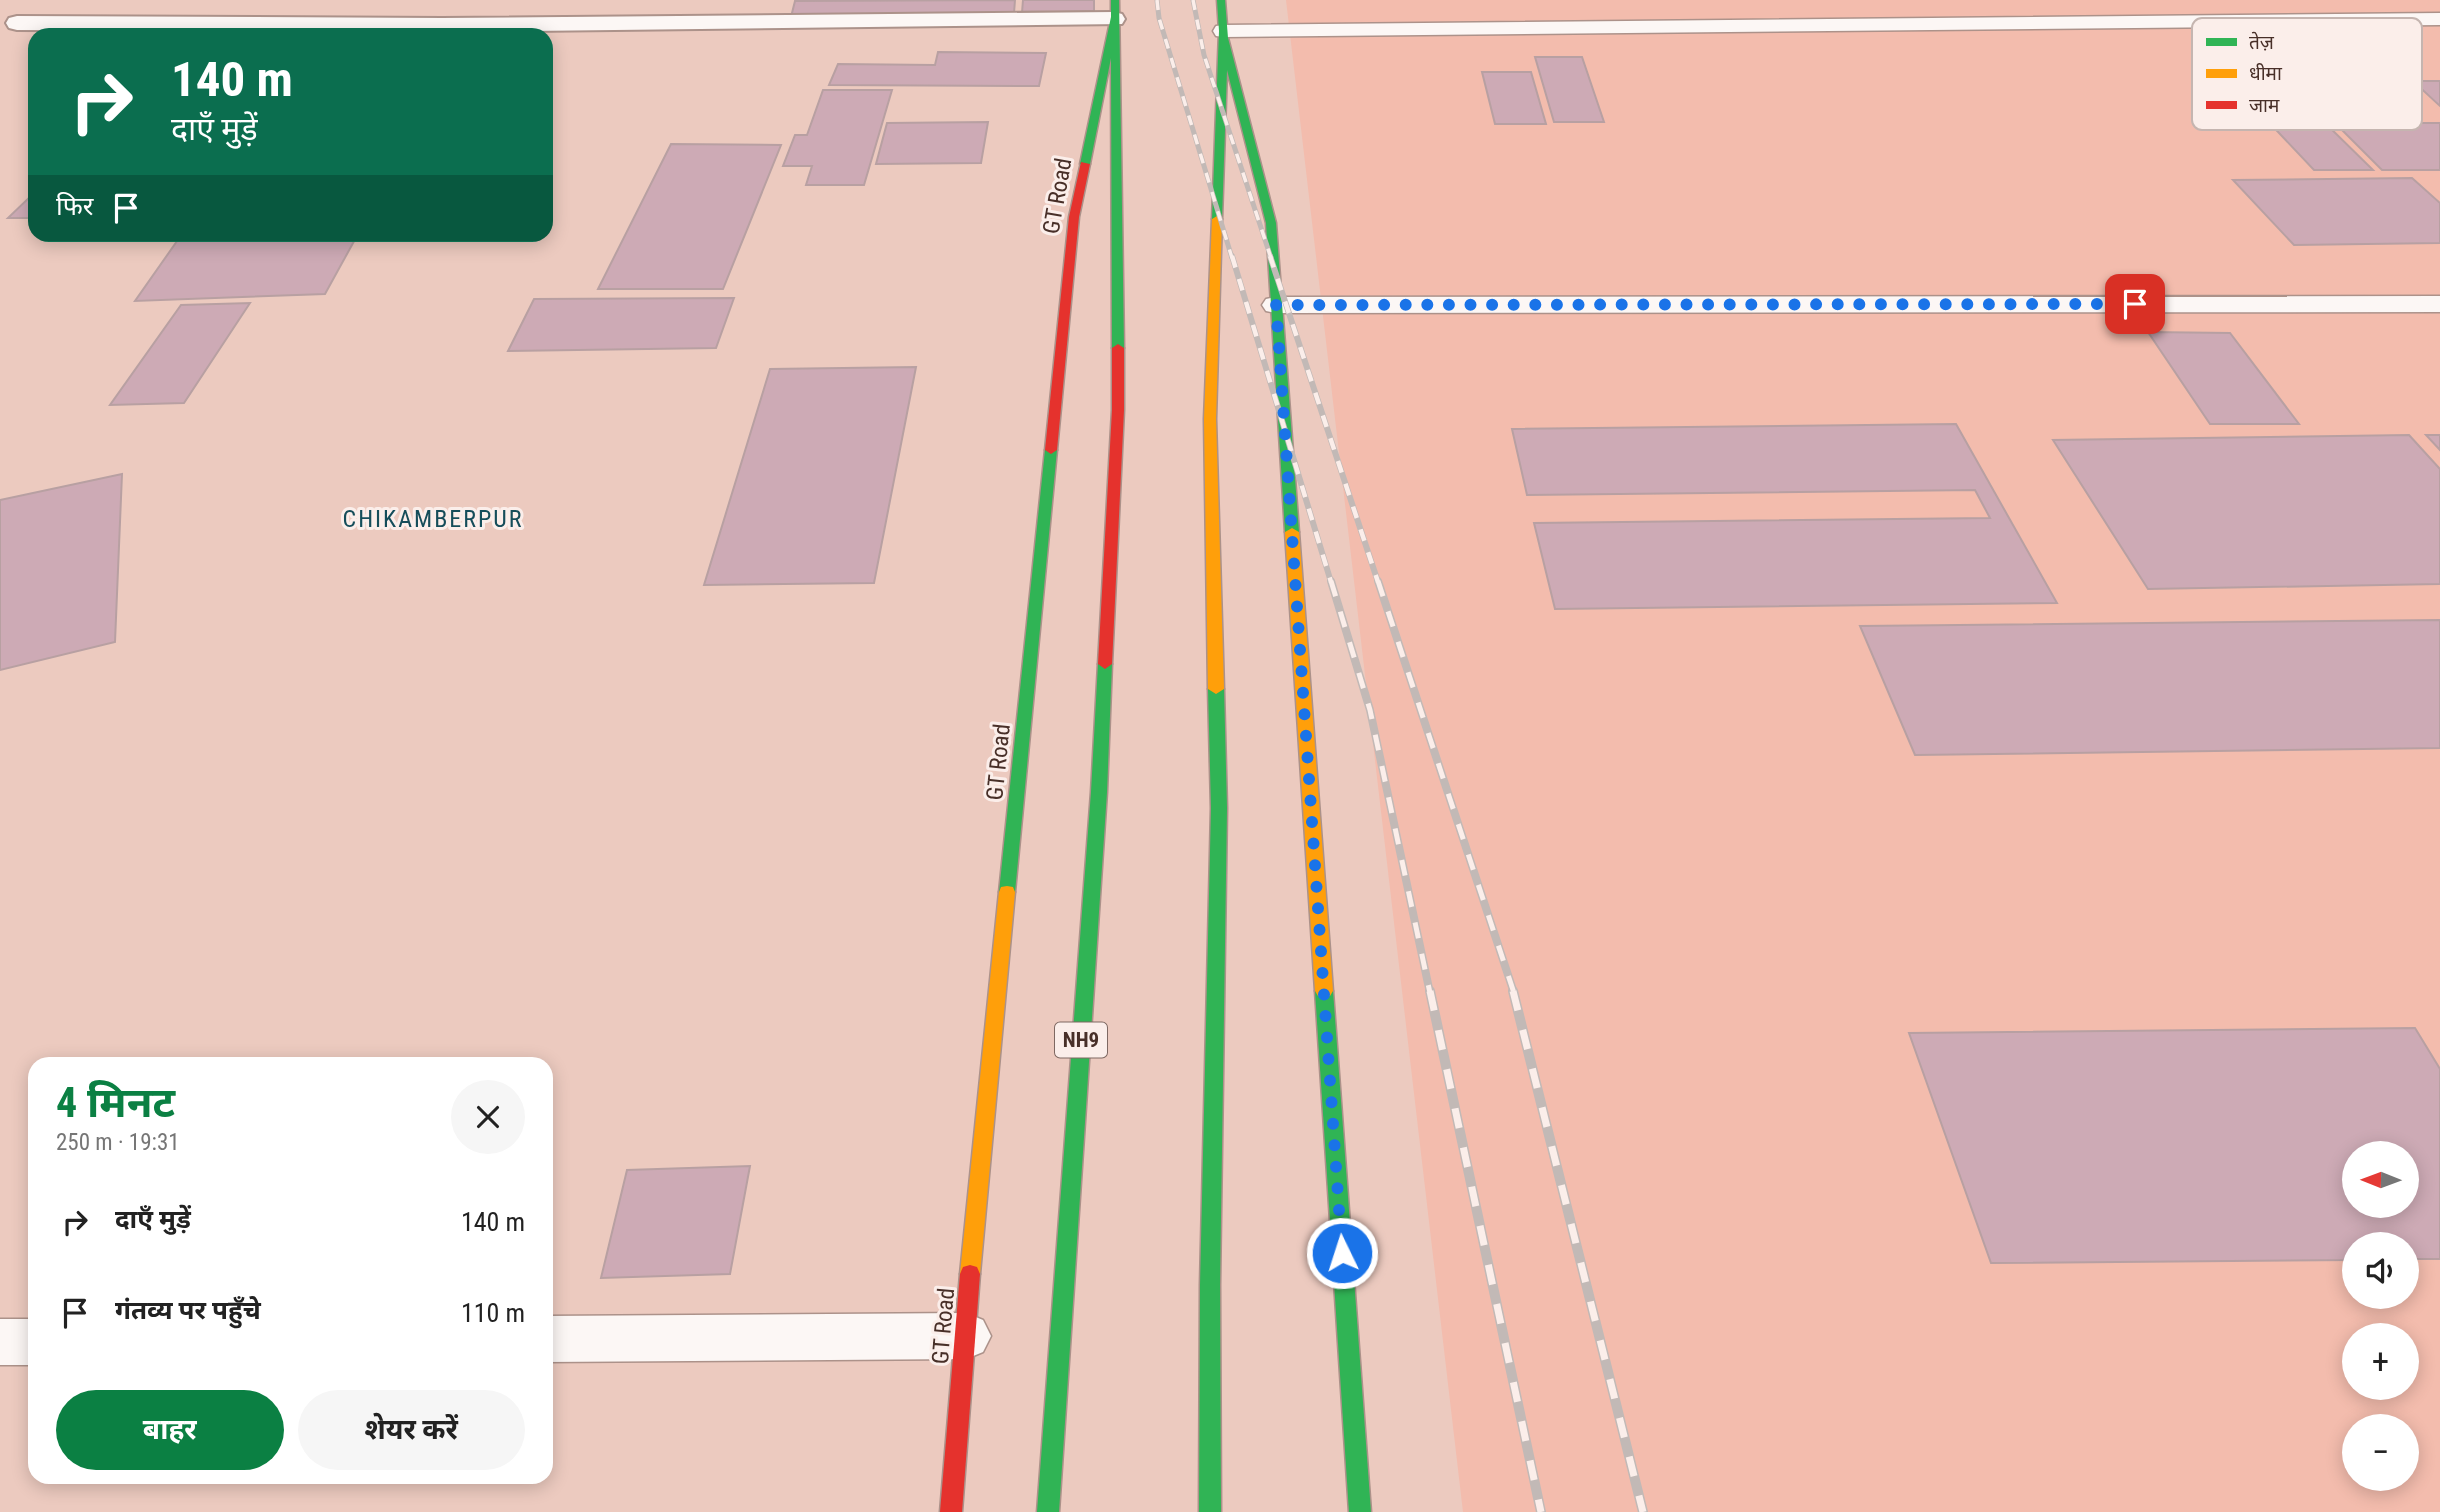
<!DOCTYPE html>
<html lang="hi">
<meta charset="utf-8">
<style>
body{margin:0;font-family:"Roboto Condensed","Noto Sans Devanagari",sans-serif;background:#f6f6f6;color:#222;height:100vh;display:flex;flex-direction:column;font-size:26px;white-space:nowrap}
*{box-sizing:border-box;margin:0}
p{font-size:23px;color:#767676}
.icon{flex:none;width:38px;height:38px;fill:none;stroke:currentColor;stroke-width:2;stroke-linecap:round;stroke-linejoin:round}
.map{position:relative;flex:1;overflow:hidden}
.panel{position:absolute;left:28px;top:1057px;width:525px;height:427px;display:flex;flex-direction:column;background:#fff;border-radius:21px;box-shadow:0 4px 18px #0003}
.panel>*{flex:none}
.hud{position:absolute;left:28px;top:28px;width:525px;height:214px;border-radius:21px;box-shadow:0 4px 18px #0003;background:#0b6e4f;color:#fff;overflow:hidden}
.needle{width:46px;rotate:271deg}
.tools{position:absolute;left:2342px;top:1141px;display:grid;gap:14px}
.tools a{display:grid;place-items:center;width:77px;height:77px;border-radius:50%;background:#fff;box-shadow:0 4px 18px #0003;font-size:35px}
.pin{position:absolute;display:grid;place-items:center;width:60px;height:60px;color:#fff;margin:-30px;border-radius:14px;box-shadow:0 4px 10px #0006}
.me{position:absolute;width:77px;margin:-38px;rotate:356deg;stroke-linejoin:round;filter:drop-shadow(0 0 5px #0008)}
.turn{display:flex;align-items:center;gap:24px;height:147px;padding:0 28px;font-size:32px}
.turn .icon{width:91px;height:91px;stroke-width:2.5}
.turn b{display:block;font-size:49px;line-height:60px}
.then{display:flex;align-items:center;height:66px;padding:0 28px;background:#0003;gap:14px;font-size:26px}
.round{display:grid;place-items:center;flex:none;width:74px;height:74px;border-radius:37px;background:#f6f6f6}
.summary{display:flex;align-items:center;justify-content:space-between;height:119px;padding:0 28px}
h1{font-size:42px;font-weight:700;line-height:52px;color:#0b8043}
.action{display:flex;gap:14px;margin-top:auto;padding:14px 28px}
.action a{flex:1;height:80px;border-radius:42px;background:#0b8043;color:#fff;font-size:28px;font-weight:700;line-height:80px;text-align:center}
.action a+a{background:#f6f6f6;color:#222}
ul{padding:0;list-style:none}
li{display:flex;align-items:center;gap:21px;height:91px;padding:0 28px}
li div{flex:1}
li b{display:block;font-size:26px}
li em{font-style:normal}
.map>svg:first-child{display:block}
.built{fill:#f3bcad;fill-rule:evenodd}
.building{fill:#cdaab5;stroke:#b8a0a2;stroke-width:2;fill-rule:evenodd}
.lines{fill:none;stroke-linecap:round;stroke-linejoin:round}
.lane-casing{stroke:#ac928a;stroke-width:3}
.street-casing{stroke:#ac928a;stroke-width:4}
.fast-casing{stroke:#ac928a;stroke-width:3}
.slow-casing{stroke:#ac928a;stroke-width:3}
.jam-casing{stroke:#ac928a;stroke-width:3}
.lane{fill:#fcf7f5;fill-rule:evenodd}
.street{fill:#fcf7f5;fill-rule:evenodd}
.fast{fill:#30b455;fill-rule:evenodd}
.slow{fill:#ff9f0a;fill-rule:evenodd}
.jam{fill:#e5322d;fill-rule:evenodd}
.rail-far3-casing{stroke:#c2b9b6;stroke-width:5}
.rail-far2-casing{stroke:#c2b9b6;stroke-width:6}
.rail-far1-casing{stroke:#c2b9b6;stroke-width:8}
.rail-casing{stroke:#c2b9b6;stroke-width:10}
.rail-far3{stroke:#fbeeea;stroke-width:3.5;stroke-dasharray:10;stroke-linecap:butt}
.rail-far2{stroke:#fbeeea;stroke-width:4.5;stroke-dasharray:12;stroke-linecap:butt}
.rail-far1{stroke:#fbeeea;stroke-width:5;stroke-dasharray:16;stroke-linecap:butt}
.rail{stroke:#fbeeea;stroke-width:7;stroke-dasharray:20;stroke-linecap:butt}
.route{stroke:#1a73e8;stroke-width:12;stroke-dasharray:0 21.6}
.labels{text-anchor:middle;stroke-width:6;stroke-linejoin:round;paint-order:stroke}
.shield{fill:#fbeeea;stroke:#7e6862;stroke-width:2}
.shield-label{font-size:21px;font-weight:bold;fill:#482f28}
.street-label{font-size:23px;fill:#482f28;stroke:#fbeeea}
.neighbourhood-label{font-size:24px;letter-spacing:2px;fill:#154d5a;stroke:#fbeeea}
.key{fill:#fbeeea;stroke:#c5b5b0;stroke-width:2}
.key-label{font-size:19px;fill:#482f28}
</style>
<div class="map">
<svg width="2440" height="1512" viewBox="0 0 2440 1512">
<rect width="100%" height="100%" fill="#eccabf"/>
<path class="built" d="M1286,0H2440V1512H1463ZM2354,1153H2406V1206H2354ZM2354,1244H2406V1297H2354ZM2354,1335H2406V1388H2354ZM2354,1426H2406V1479H2354Z"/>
<g class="building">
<polygon points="1015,0 1014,13 791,17 795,1"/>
<polygon points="1023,0 1094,0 1094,11 1022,13"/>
<polygon points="938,52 1046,53 1039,86 829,85 838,64 935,65"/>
<polygon points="1535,57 1582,57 1604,122 1554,122"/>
<polygon points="1482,72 1531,72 1546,124 1495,124"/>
<polygon points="2230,81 2306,81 2345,120 2322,120 2373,170 2314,170"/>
<polygon points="2413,81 2440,81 2440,106"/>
<polygon points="823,90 892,90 864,185 806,185 812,166 783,166 795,135 807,135"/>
<polygon points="988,122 981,163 876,164 887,123"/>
<polygon points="2335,123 2440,123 2440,170 2382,170"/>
<polygon points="671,144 781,145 723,289 598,289"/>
<polygon points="2412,178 2440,203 2440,243 2294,245 2233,180"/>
<polygon points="35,192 35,218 8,218"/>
<polygon points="182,234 358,234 325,294 135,301"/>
<polygon points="734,298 716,348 508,351 534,299"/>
<polygon points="250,303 184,403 110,405 181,305"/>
<polygon points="2148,332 2230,333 2299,424 2210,424"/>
<polygon points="916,367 874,583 704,585 770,369"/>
<polygon points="1956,424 2057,603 1555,609 1534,523 1990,518 1975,490 1527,495 1512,429"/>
<polygon points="2409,435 2440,469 2440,584 2148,589 2053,440"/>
<polygon points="2426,435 2440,435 2440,450"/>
<polygon points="122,474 115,642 0,670 0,500"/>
<polygon points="2440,620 2440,748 1915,755 1860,626"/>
<path d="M2415,1028L2440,1069V1259H2406V1244H2354V1260L1991,1263L1909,1033ZM2354,1153H2406V1206H2354Z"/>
<polygon points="750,1166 730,1274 601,1278 627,1170"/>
</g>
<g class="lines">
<defs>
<g id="lane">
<polygon points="2440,13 2440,25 1224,37 1216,36 1213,31 1216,26 1224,25"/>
<polygon points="2440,296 2440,312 1276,313 1266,311 1262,305 1266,299 1276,297"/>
<polygon points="966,1313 983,1320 991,1336 983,1352 966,1359 546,1362 546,1316"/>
<rect x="0" y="1319" width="35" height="46"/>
</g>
<polygon id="street" points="1114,12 1122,14 1125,19 1122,24 442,32 17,30 9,28 6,23 9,18 17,16 442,18"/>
<g id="fast">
<polygon points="1111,0 1119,0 1124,348 1118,352 1112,348 1111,58 1090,164 1085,167 1080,164 1111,17"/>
<polygon points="1217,0 1225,0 1228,38 1276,223 1299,532 1292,536 1285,532 1266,223 1227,70 1222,219 1217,222 1212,219 1219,31"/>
<polygon points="1051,446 1057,450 1015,892 1013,897 1001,897 999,892 1045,450"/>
<polygon points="1105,659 1112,664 1107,792 1059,1512 1037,1512 1091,792 1098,664"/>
<polygon points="1216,684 1224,689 1227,808 1220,1285 1221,1512 1199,1512 1200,1285 1211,808 1208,689"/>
<polygon points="1324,984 1330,986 1333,991 1371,1512 1349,1512 1315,991 1318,986"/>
</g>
<g id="slow">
<polygon points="1217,216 1222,219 1216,419 1224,689 1216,694 1208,689 1204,419 1212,219"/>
<polygon points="1292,528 1299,532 1333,991 1330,996 1324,998 1318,996 1315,991 1285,532"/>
<polygon points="1007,886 1013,887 1015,892 980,1274 977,1281 970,1283 963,1281 960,1274 999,892 1001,887"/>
</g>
<g id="jam">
<polygon points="1081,162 1090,164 1079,217 1057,450 1051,454 1045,450 1069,217"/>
<polygon points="1118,344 1124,348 1124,410 1112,664 1105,669 1098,664 1112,410 1112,348"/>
<polygon points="970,1265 977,1267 980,1274 962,1512 940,1512 960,1274 963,1267"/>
</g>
</defs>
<use href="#lane" class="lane-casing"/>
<use href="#street" class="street-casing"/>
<use href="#fast" class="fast-casing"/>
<use href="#slow" class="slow-casing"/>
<use href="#jam" class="jam-casing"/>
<use href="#lane" class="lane"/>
<use href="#street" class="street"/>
<use href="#fast" class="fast"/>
<use href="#slow" class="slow"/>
<use href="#jam" class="jam"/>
<defs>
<g id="rail-far3">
<polyline points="1157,0 1159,18 1232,258"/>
<polyline points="1193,0 1204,55 1271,258"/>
</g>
<g id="rail-far2">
<polyline points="1232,256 1331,582"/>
<polyline points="1270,256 1378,582"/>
</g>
<g id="rail-far1">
<polyline points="1331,581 1370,710 1430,993"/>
<polyline points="1378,581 1514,993"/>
</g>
<g id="rail">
<polyline points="1430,991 1541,1512"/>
<polyline points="1513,991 1643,1512"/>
</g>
</defs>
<use href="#rail-far3" class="rail-far3-casing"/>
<use href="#rail-far2" class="rail-far2-casing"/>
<use href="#rail-far1" class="rail-far1-casing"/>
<use href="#rail" class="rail-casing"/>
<use href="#rail-far3" class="rail-far3"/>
<use href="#rail-far2" class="rail-far2"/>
<use href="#rail-far1" class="rail-far1"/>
<use href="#rail" class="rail"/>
</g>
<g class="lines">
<polyline class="route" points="1342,1253 1276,305 2135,304"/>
</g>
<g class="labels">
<rect class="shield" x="1055" y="1022.5" width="52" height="35" rx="5"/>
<g class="shield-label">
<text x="1081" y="1047">NH9</text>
</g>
<g class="street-label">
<text transform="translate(1057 196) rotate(-80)" y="8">GT Road</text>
<text transform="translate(998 762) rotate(-84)" y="8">GT Road</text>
<text transform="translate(943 1326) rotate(-85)" y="8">GT Road</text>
</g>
<g class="neighbourhood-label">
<text x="433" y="527">CHIKAMBERPUR</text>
</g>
</g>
<rect x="2192" y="18" width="230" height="112" rx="10" class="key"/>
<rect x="2206" y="38" width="31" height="8" fill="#30b455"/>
<rect x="2206" y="69" width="31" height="9" fill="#ff9f0a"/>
<rect x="2206" y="101" width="31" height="8" fill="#e5322d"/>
<g class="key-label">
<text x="2249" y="49">तेज़</text>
<text x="2249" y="80">धीमा</text>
<text x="2249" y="112">जाम</text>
</g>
</svg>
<div class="tools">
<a><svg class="needle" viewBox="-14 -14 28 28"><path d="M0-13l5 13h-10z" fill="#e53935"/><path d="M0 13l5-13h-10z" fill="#767676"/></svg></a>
<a><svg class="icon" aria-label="sound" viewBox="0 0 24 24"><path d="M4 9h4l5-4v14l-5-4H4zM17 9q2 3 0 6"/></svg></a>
<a>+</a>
<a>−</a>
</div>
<div class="pin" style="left:2135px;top:304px;background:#d93025"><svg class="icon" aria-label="arrive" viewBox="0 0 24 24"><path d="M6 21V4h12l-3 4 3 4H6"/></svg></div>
<svg class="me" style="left:1342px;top:1253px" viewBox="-20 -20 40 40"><circle r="17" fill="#1a73e8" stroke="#fff" stroke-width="3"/><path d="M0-11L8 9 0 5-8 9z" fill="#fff"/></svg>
<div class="hud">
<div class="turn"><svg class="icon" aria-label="right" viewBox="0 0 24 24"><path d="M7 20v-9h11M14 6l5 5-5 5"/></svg><div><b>140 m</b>दाएँ मुड़ें</div></div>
<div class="then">फिर<svg class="icon" aria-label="arrive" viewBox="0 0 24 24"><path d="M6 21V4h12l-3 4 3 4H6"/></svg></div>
</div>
<section class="panel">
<div class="summary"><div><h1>4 मिनट</h1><p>250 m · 19:31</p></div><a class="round"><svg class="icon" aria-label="close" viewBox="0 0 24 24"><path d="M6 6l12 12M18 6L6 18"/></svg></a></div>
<ul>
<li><svg class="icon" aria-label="right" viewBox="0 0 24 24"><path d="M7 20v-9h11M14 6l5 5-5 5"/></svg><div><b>दाएँ मुड़ें</b></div><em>140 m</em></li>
<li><svg class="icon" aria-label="arrive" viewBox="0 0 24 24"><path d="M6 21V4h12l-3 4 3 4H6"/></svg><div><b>गंतव्य पर पहुँचे</b></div><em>110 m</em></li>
</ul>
<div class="action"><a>बाहर</a><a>शेयर करें</a></div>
</section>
</div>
